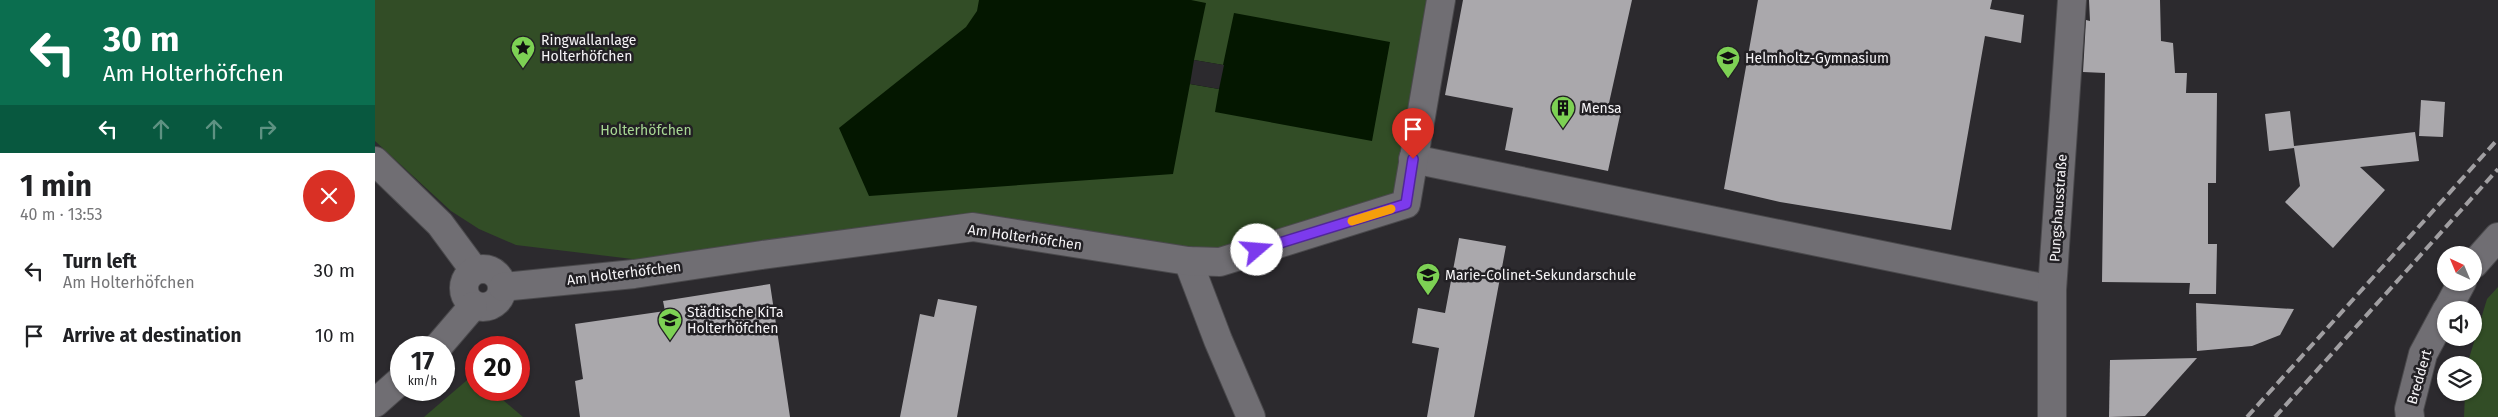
<!DOCTYPE html>
<meta charset="utf-8">
<style>
body{margin:0;font-family:"Fira Sans",sans-serif;background:#f2f2f2;color:#202124;height:100vh;display:flex;flex-direction:column;font-size:19px;white-space:nowrap}
*{box-sizing:border-box;margin:0}
p{font-size:16px;color:#757577}
.icon{flex:none;width:28px;height:28px;fill:none;stroke:currentColor;stroke-width:2;stroke-linecap:round;stroke-linejoin:round}
.map{position:relative;flex:1;overflow:hidden}
.details{display:flex;flex-direction:column;background:#fff;width:375px}
.details>*{flex:none}
.banner{background:#0b6e4f;color:#fff;overflow:hidden}
.needle{width:32px;rotate:316deg}
.buttons{position:absolute;left:2062px;top:246px;display:grid;gap:10px}
.buttons a{display:grid;place-items:center;width:45px;height:45px;border-radius:50%;background:#fff;box-shadow:0 1px 4px #0004;font-size:25px}
.speed{position:absolute;left:15px;top:336px;display:flex;gap:10px;font-size:25px;font-weight:700;text-align:center}
.speed>*{display:grid;place-content:center;width:65px;height:65px;border-radius:50%;background:#fff;box-shadow:0 1px 4px #0004;line-height:1}
.speed small{font-size:12px;font-weight:400}
.speed .limit{border:8px solid #d22;background:#fff;color:#111}
.pin{position:absolute;display:grid;place-items:center;width:42px;height:42px;color:#fff;margin:-51px -21px;border-radius:50% 50% 50% 0;rotate:-45deg;box-shadow:0 0 5px #0007}
.pin .icon{rotate:45deg}
.me{position:absolute;width:55px;margin:-28px;rotate:72deg;stroke-linejoin:round;filter:drop-shadow(0 0 4px #0008)}
.turn{display:flex;align-items:center;gap:18px;height:105px;padding:0 20px;font-size:22px}
.turn .icon{width:65px;height:65px;stroke-width:2.5}
.turn b{display:block;font-size:35px;line-height:42px}
.lanes{display:flex;align-items:center;height:48px;padding:0 20px;background:#0003;justify-content:center;gap:25px;direction:ltr}
.lanes .off{opacity:.35}
.round{display:grid;place-items:center;flex:none;width:52px;height:52px;border-radius:26px;background:#f2f2f2}
.headline{display:flex;align-items:center;justify-content:space-between;height:85px;padding:0 20px}
h1{font-size:30px;font-weight:700;line-height:38px}
ul{padding:0;list-style:none}
li{display:flex;align-items:center;gap:15px;height:65px;padding:0 20px}
li div{flex:1}
li b{display:block;font-size:19px}
li em{font-style:normal}
main{display:flex;flex:1;min-height:0}
.map>svg:first-child{display:block}
.green{fill:#324d26}
.water{fill:#041700}
.pier{fill:#2c2a2e}
.building{fill:#aaa8ac}
.lines{fill:none;stroke-linecap:round;stroke-linejoin:round}
.minor-casing{stroke:#4a494c;stroke-width:30}
.minor{stroke:#706e73;stroke-width:28}
.rail{stroke:#a19fa2;stroke-width:4;stroke-dasharray:10 5;stroke-linecap:butt}
.route-casing{stroke:#51269a;stroke-width:12}
.route{stroke:#7c3aed;stroke-width:9}
.slow{stroke:#f59e0b;stroke-width:9}
.labels{text-anchor:middle;stroke-width:5;stroke-linejoin:round;paint-order:stroke}
.poi-label{font-size:14px;fill:#f6f4f7;stroke:#222024;text-anchor:start}
.park-label{font-size:14px;fill:#a8d894;stroke:#222024}
.street-label{font-size:14px;fill:#f6f4f7;stroke:#222024}
</style>
<main>
<section class="details">
<div class="banner">
<div class="turn"><svg class="icon" aria-label="left" viewBox="0 0 24 24"><path d="M17 20v-9H6M10 6l-5 5 5 5"/></svg><div><b>30 m</b>Am Holterhöfchen</div></div>
<div class="lanes"><svg class="icon" aria-label="left" viewBox="0 0 24 24"><path d="M17 20v-9H6M10 6l-5 5 5 5"/></svg><svg class="icon off" aria-label="ahead" viewBox="0 0 24 24"><path d="M12 20V5M6 11l6-6 6 6"/></svg><svg class="icon off" aria-label="ahead" viewBox="0 0 24 24"><path d="M12 20V5M6 11l6-6 6 6"/></svg><svg class="icon off" aria-label="right" viewBox="0 0 24 24"><path d="M7 20v-9h11M14 6l5 5-5 5"/></svg></div>
</div>
<div class="headline"><div><h1>1 min</h1><p>40 m · 13:53</p></div><a class="round" style="background:#d93025;color:#fff"><svg class="icon" aria-label="close" viewBox="0 0 24 24"><path d="M6 6l12 12M18 6L6 18"/></svg></a></div>
<ul>
<li><svg class="icon" aria-label="left" viewBox="0 0 24 24"><path d="M17 20v-9H6M10 6l-5 5 5 5"/></svg><div><b>Turn left</b><p>Am Holterhöfchen</p></div><em>30 m</em></li>
<li><svg class="icon" aria-label="arrive" viewBox="0 0 24 24"><path d="M6 21V4h12l-3 4 3 4H6"/></svg><div><b>Arrive at destination</b></div><em>10 m</em></li>
</ul>
</section>
<div class="map">
<svg width="2123" height="417" viewBox="0 0 2123 417">
<rect width="100%" height="100%" fill="#2c2a2e"/>
<g class="green">
<polygon points="0,0 1056,0 1021,199 838,255 814,252 601,213 384,242 274,261 141,245 104,229 76,211 0,141"/>
<polygon points="2123,287 2123,417 2089,417 2090,393 2099,392 2099,365 2092,365 2112,299"/>
<polygon points="98,375 101,378 101,390 116,390 148,417 49,417"/>
</g>
<polygon class="water" points="604,0 816,0 831,3 819,60 848,65 859,13 1015,42 997,141 840,112 844,89 815,84 798,174 494,196 464,128 591,27 602,11"/>
<polygon class="pier" points="819,60 849,65 844,89 815,84"/>
<g class="building">
<polygon points="1088,0 1257,0 1234,103 1247,106 1233,171 1130,150 1138,108 1070,95"/>
<polygon points="1383,0 1617,0 1615,9 1649,15 1646,43 1610,36 1576,230 1405,202 1349,189"/>
<polygon points="1714,0 1785,0 1786,41 1798,43 1800,73 1812,73 1811,93 1842,93 1841,183 1833,183 1833,244 1842,244 1841,294 1814,294 1815,283 1727,282 1730,73 1708,72 1711,20 1715,21"/>
<polygon points="2046,100 2070,102 2068,137 2044,136"/>
<polygon points="1915,111 1919,146 2040,132 2044,161 1985,167 2010,190 1958,248 1910,202 1925,186 1919,148 1894,151 1890,114"/>
<polygon points="1084,238 1131,246 1099,417 1052,417 1064,348 1037,343 1043,308 1070,313"/>
<polygon points="395,284 415,417 205,417 200,381 208,379 200,324 290,311 288,301"/>
<polygon points="563,299 602,306 582,417 525,417 545,314 559,317"/>
<polygon points="1821,303 1919,309 1905,335 1877,346 1822,351"/>
<polygon points="1822,358 1770,416 1734,417 1735,360"/>
</g>
<g class="lines">
<defs>
<g id="minor">
<polyline points="1038,159 1677,290"/>
<polyline points="0,161 65,224 99,270"/>
<polyline points="813,261 843,340 876,417"/>
<polyline points="2099,264 2123,237"/>
<circle cx="108" cy="288" r="19"/>
<polyline points="128,287 259,274 387,255 598,227 813,261 845,262 1031,204 1066,0"/>
<polyline points="2072,310 2087,282"/>
<polyline points="62,348 98,306"/>
<polyline points="0,403 26,380"/>
<polyline points="1677,417 1677,290 1697,0"/>
<polyline points="2035,417 2034,409 2048,354 2071,311"/>
</g>
</defs>
<use href="#minor" class="minor-casing"/>
<use href="#minor" class="minor"/>
<g class="rail">
<polyline points="1872,417 2123,139"/>
<polyline points="1900,417 2123,169"/>
</g>
</g>
<g class="lines">
<defs>
<polyline id="route" points="882,250 1031,204 1038,159"/>
</defs>
<use href="#route" class="route-casing"/>
<use href="#route" class="route"/>
<polyline class="slow" points="977,221 1016,209"/>
</g>
<defs>
<symbol id="sight-pin" viewBox="-11 -11 22 30"><path d="M0 17L-7.5 6A9.5 9.5 0 1 1 7.5 6Z" fill="#7dd154" stroke="#222024"/><path d="M0-6L1.8-2.2L6-1.7L2.9 1.2L3.7 5.4L0 3.3L-3.7 5.4L-2.9 1.2L-6-1.7L-1.8-2.2Z" fill="#111"/></symbol>
<symbol id="school-pin" viewBox="-11 -11 22 30"><path d="M0 17L-7.5 6A9.5 9.5 0 1 1 7.5 6Z" fill="#7dd154" stroke="#222024"/><path d="M0-5L7-2L0 1L-7-2ZM-4 1L0 2.5L4 1V4Q0 6-4 4Z" fill="#111"/></symbol>
<symbol id="building-pin" viewBox="-11 -11 22 30"><path d="M0 17L-7.5 6A9.5 9.5 0 1 1 7.5 6Z" fill="#7dd154" stroke="#222024"/><path d="M-4-6H4V6H1V3H-1V6H-4ZM-2.5-4.3h1.7v1.8h-1.7ZM.8-4.3h1.7v1.8H.8ZM-2.5-1h1.7V.8h-1.7ZM.8-1h1.7V.8H.8Z" fill="#111"/></symbol>
</defs>
<g fill-rule="evenodd">
<use href="#sight-pin" x="134" y="34" width="28" height="38"/>
<use href="#school-pin" x="1339" y="44" width="28" height="38"/>
<use href="#building-pin" x="1174" y="94" width="28" height="38"/>
<use href="#school-pin" x="1039" y="261" width="28" height="38"/>
<use href="#school-pin" x="281" y="306" width="28" height="38"/>
</g>
<g class="labels">
<g class="poi-label">
<text x="166" y="45">Ringwallanlage<tspan x="166" dy="16">Holterhöfchen</tspan></text>
<text x="1370" y="63">Helmholtz-Gymnasium</text>
<text x="1206" y="113">Mensa</text>
<text x="1070" y="280">Marie-Colinet-Sekundarschule</text>
<text x="312" y="317">Städtische KiTa<tspan x="312" dy="16">Holterhöfchen</tspan></text>
</g>
<g class="park-label">
<text x="271" y="135">Holterhöfchen</text>
</g>
<g class="street-label">
<text transform="translate(1683 208) rotate(-86)" y="5">Pungshausstraße</text>
<text transform="translate(650 237) rotate(8)" y="5">Am Holterhöfchen</text>
<text transform="translate(249 273) rotate(-7)" y="5">Am Holterhöfchen</text>
<text transform="translate(2044 377) rotate(-74)" y="5">Breddert</text>
</g>
</g>
</svg>
<div class="buttons">
<a><svg class="needle" viewBox="-14 -14 28 28"><path d="M0-13l5 13h-10z" fill="#e53935"/><path d="M0 13l5-13h-10z" fill="#757577"/></svg></a>
<a><svg class="icon" aria-label="sound" viewBox="0 0 24 24"><path d="M4 9h4l5-4v14l-5-4H4zM17 9q2 3 0 6"/></svg></a>
<a><svg class="icon" aria-label="layers" viewBox="0 0 24 24"><path d="M12 4l9 5-9 5-9-5zM3 14l9 5 9-5"/></svg></a>
</div>
<div class="speed"><div>17<small>km/h</small></div><div class="limit">20</div></div>
<div class="pin" style="left:1038px;top:159px;background:#d93025"><svg class="icon" aria-label="arrive" viewBox="0 0 24 24"><path d="M6 21V4h12l-3 4 3 4H6"/></svg></div>
<svg class="me" style="left:882px;top:250px" viewBox="-20 -20 40 40"><circle r="19" fill="#fff"/><path d="M0-13L10 11 0 6-10 11z" fill="#7c3aed"/></svg>
</div>
</main>
